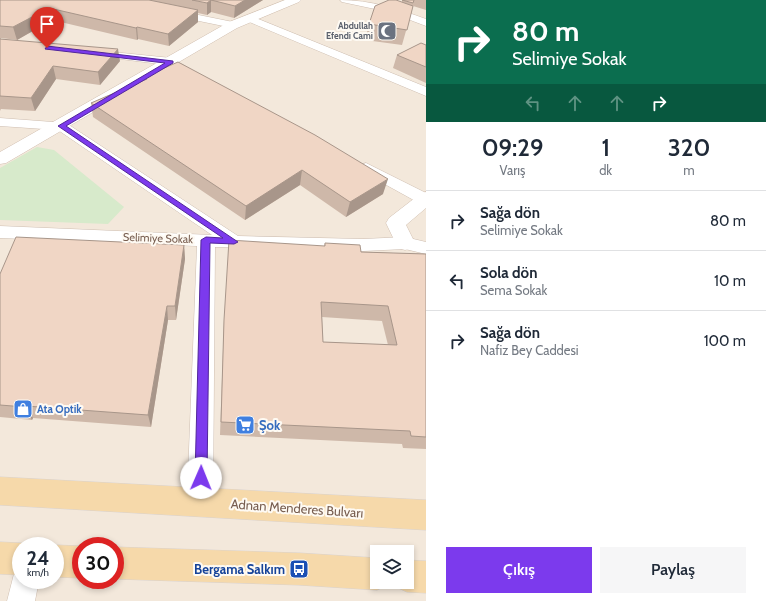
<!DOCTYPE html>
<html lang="tr">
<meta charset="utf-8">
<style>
body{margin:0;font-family:Cabin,sans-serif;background:#f6f6f7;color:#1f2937;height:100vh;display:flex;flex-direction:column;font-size:15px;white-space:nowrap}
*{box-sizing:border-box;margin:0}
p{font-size:13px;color:#747a83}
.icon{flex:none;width:22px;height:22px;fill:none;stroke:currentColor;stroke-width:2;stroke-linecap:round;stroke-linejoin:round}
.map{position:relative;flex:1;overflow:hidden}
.side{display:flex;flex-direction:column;background:#fff;width:340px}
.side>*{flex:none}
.banner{background:#0b6e4f;color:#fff;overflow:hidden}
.controls{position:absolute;left:370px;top:545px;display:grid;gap:8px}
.controls a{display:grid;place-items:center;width:44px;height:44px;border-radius:0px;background:#fff;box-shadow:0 2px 6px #0003;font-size:20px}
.speed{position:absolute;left:12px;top:537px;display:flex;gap:8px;font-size:20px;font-weight:700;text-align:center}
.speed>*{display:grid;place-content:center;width:52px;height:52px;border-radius:50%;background:#fff;box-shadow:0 2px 6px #0003;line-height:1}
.speed small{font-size:10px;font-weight:400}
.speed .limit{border:6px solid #d22;background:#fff;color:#111}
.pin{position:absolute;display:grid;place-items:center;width:34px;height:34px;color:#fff;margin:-41px -17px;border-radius:50% 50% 50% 0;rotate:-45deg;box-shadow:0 0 4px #0007}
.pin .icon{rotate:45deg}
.me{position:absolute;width:44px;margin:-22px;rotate:1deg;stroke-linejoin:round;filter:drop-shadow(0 0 3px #0008)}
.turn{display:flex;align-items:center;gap:14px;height:84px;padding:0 20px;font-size:18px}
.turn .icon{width:52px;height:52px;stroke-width:2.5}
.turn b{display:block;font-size:28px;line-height:34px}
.lanes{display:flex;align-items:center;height:38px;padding:0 20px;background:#0003;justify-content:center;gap:20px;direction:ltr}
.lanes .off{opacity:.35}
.eta{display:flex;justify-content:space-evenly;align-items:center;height:68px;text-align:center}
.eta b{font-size:24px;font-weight:600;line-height:28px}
.primary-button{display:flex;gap:8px;margin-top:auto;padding:8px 20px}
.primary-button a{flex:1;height:46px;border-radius:0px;background:#7c3aed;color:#fff;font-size:16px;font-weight:600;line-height:46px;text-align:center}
.primary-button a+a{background:#f6f6f7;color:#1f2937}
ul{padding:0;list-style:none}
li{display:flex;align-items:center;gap:12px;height:60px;padding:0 20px;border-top:1px solid #e0e1e3}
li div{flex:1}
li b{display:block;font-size:15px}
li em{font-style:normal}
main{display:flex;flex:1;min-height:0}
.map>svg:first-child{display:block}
.residential{fill:#f3e8db;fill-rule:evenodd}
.green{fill:#d7eacb}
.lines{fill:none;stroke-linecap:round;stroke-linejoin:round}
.street-casing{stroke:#cebeb1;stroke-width:1}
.secondary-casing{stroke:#d1bfb0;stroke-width:1}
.primary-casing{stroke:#d9d2ce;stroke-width:1}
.street{fill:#fff;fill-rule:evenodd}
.secondary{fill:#fff;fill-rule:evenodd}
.primary{fill:#f6d9aa;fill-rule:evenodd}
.wall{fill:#ceb8a9;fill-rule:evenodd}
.shaded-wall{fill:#a8968a}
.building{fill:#f0d6c5;stroke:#a8968a;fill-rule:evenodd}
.route{fill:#7c3aed;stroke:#51269a}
.labels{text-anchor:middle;stroke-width:4;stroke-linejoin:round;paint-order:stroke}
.far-worship-label{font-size:9px;font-weight:bold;fill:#5b616d;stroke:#fefaf3;text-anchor:end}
.street-label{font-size:11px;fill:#775d4f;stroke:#fefaf3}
.shop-label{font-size:11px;font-weight:bold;fill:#366cbe;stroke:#fefaf3;text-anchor:start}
.near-shop-label{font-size:13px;font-weight:bold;fill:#366cbe;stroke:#fefaf3;text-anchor:start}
.near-street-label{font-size:13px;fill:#775d4f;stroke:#fefaf3}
.near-transit-label{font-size:13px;font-weight:bold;fill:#164399;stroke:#fefaf3;text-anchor:end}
</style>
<main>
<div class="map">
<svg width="426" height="601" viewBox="0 0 426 601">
<rect width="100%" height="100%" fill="#fcf6ed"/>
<path class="residential" d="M0,0H426V601H0ZM21,546H55V580H21ZM81,546H115V580H81ZM377,552H407V582H377Z"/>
<polygon class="green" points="37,147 54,150 124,207 108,224 0,220 0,168"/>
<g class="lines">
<defs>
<g id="street">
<path d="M340,0C371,0 398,9 426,19V26L389,12L342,2Z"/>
<polygon points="174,10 233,22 238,25 233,28 170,15 169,13"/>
<polygon points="251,16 426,87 426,96 247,21 246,19 247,17"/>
<polygon points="93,50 171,58 190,69 184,73 168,65 89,55 87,53"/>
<polygon points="0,118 66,123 238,236 363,239 405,237 426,242 426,254 405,249 363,251 215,247 213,501 209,510 200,514 191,510 187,501 197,246 0,238 0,226 212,235 58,130 0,126"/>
<polygon points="366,163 426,193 426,204 419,203 361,171 359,168 361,165"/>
<polygon points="21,568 21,580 39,580 35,601 7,601 15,570"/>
</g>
<g id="secondary">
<polygon points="285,0 301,0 299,2 237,28 6,163 0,164 0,152 229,22"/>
<polygon points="426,192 426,208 406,225 415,243 412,248 405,250 398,248 386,223 389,218 420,194"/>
</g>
<g id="primary">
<polygon points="0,477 426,500 426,530 0,505"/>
<polygon points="0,542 21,543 27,546 21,546 21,575 0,574"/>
<polygon points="55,545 81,546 81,578 55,577 55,546 54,546"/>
<polygon points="115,547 299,553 377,558 377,582 390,582 388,585 377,590 299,585 115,579"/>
<polygon points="407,560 426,561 426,593 407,592 396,587 394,582 407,582"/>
</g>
</defs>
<use href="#street" class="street-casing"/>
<use href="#secondary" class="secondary-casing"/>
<use href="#primary" class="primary-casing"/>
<use href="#street" class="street"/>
<use href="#secondary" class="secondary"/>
<use href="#primary" class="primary"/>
</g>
<g class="wall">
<polygon points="0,0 263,0 234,18 211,12 207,15 198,13 198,22 169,46 138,39 137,40 52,20 17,40 1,38 1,39 120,61 100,85 56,79 35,111 1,109 0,111"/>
<polygon points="402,0 426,0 426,10 413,6 402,45 365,40 369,24 402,2"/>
<polygon points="426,45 426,83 393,68 397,55"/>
<polygon points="178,62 383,194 346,217 300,185 245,220 93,117 91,103 142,81 141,78"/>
<path d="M325,243L361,252L426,254V449L403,448L402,444L220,435L224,320L324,246ZM322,317L382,321L388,345L323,342Z"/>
<polygon points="184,245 185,259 176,320 168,320 151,427 33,418 32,420 0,417 0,274"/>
</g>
<g class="shaded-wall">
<polygon points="211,0 211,12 207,15 207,3"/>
<polygon points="245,0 263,0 234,18 235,6"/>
<polygon points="49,8 52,20 17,40 13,27"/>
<polygon points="198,10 198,22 169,46 168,34"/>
<polygon points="137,27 138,39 137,40 136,28"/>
<polygon points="118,49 120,61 100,85 98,72"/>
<polygon points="53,66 56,79 35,111 31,98"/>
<polygon points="302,170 300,185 245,220 246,206"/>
<polygon points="388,179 383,194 346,217 350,202"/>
<polygon points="184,245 185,259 176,320 175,306"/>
<polygon points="167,306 168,320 151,427 148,415"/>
<polygon points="26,406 33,418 32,420 25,407"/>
</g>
<g class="building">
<polygon points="0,0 149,0 198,10 168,34 137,27 136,28 49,8 13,27 0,26"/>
<polygon points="192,0 245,0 235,6 211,0 207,3"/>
<polygon points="389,0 396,0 413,6 407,30 369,24 375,6"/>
<polygon points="402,0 414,0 413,3"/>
<polygon points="0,39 118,49 98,72 53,66 31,98 0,96"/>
<polygon points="421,43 426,45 426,67 397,55"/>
<polygon points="178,62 315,135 388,179 350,202 302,170 246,206 91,103 147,79 141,78"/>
<polygon points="16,237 184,245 175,306 167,306 148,415 26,406 25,407 0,405 0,274"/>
<path d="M229,240L325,246V243L360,245L361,252L426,254V437L411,436L410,431L221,422L224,320ZM321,302L388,306L397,345L323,342Z"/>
</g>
<polygon class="route" points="47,46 173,61 173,63 66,126 238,242 234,244 210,243 207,478 205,482 201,484 197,482 195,478 201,240 206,237 223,238 58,126 165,63 45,49"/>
<defs>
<symbol id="mosque-square" viewBox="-11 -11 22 22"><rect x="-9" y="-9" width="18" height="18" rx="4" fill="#6b7280" stroke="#fefaf3"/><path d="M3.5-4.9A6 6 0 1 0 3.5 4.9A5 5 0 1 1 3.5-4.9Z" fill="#fff"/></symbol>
<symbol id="shop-square" viewBox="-11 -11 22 22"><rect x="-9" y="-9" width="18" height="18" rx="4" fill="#3f7fe0" stroke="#fefaf3"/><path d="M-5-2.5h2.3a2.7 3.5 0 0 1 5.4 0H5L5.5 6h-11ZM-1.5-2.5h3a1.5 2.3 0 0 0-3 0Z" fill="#fff"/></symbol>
<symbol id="supermarket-square" viewBox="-11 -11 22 22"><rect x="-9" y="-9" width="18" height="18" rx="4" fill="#3f7fe0" stroke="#fefaf3"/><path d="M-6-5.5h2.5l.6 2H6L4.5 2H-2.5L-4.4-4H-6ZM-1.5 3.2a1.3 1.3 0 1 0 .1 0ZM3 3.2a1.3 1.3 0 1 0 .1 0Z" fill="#fff"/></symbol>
<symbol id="bus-square" viewBox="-11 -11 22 22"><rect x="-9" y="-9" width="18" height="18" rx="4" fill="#1a4fb4" stroke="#fefaf3"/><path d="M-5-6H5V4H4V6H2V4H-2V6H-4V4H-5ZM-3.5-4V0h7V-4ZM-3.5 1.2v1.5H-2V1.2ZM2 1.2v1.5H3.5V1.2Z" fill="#fff"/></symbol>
</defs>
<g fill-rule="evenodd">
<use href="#mosque-square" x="376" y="20" width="22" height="22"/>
<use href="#shop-square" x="12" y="398" width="22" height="22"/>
<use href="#supermarket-square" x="234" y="414" width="22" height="22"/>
<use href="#bus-square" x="288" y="558" width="22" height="22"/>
</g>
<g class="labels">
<g class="far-worship-label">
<text x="373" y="29">Abdullah<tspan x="373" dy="10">Efendi Cami</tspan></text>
</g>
<g class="street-label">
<text transform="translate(158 238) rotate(2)" y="4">Selimiye Sokak</text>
</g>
<g class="shop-label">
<text x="37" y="413">Ata Optik</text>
</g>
<g class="near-shop-label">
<text x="259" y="430">Şok</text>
</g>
<g class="near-street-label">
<text transform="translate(297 508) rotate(4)" y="5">Adnan Menderes Bulvarı</text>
</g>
<g class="near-transit-label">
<text x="285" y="574">Bergama Salkım</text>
</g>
</g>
</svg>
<div class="controls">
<a><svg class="icon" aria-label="layers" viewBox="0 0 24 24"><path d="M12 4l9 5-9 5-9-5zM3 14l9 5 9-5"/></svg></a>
</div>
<div class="speed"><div>24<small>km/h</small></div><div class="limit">30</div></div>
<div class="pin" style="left:47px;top:48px;background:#d93025"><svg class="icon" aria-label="arrive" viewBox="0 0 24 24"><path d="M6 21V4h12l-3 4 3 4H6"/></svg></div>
<svg class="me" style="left:201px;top:478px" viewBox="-20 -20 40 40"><circle r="19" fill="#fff"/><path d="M0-13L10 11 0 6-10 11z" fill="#7c3aed"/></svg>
</div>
<section class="side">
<div class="banner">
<div class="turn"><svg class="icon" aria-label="right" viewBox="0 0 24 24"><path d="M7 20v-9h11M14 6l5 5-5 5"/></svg><div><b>80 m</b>Selimiye Sokak</div></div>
<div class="lanes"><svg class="icon off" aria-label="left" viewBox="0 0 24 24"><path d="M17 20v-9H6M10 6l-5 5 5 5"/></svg><svg class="icon off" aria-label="ahead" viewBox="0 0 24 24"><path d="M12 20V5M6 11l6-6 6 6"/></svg><svg class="icon off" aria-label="ahead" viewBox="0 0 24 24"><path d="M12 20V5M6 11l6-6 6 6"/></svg><svg class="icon" aria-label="right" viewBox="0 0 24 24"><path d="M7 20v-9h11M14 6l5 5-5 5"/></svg></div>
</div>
<div class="eta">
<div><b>09:29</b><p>Varış</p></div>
<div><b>1</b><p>dk</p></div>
<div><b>320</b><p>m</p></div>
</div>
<ul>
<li><svg class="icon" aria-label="right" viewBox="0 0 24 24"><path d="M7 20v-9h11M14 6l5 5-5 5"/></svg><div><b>Sağa dön</b><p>Selimiye Sokak</p></div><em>80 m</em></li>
<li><svg class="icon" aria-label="left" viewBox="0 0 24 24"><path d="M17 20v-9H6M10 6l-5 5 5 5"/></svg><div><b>Sola dön</b><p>Sema Sokak</p></div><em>10 m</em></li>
<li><svg class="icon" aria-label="right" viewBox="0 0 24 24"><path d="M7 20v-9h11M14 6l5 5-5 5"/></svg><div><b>Sağa dön</b><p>Nafiz Bey Caddesi</p></div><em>100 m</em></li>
</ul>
<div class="primary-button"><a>Çıkış</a><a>Paylaş</a></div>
</section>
</main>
